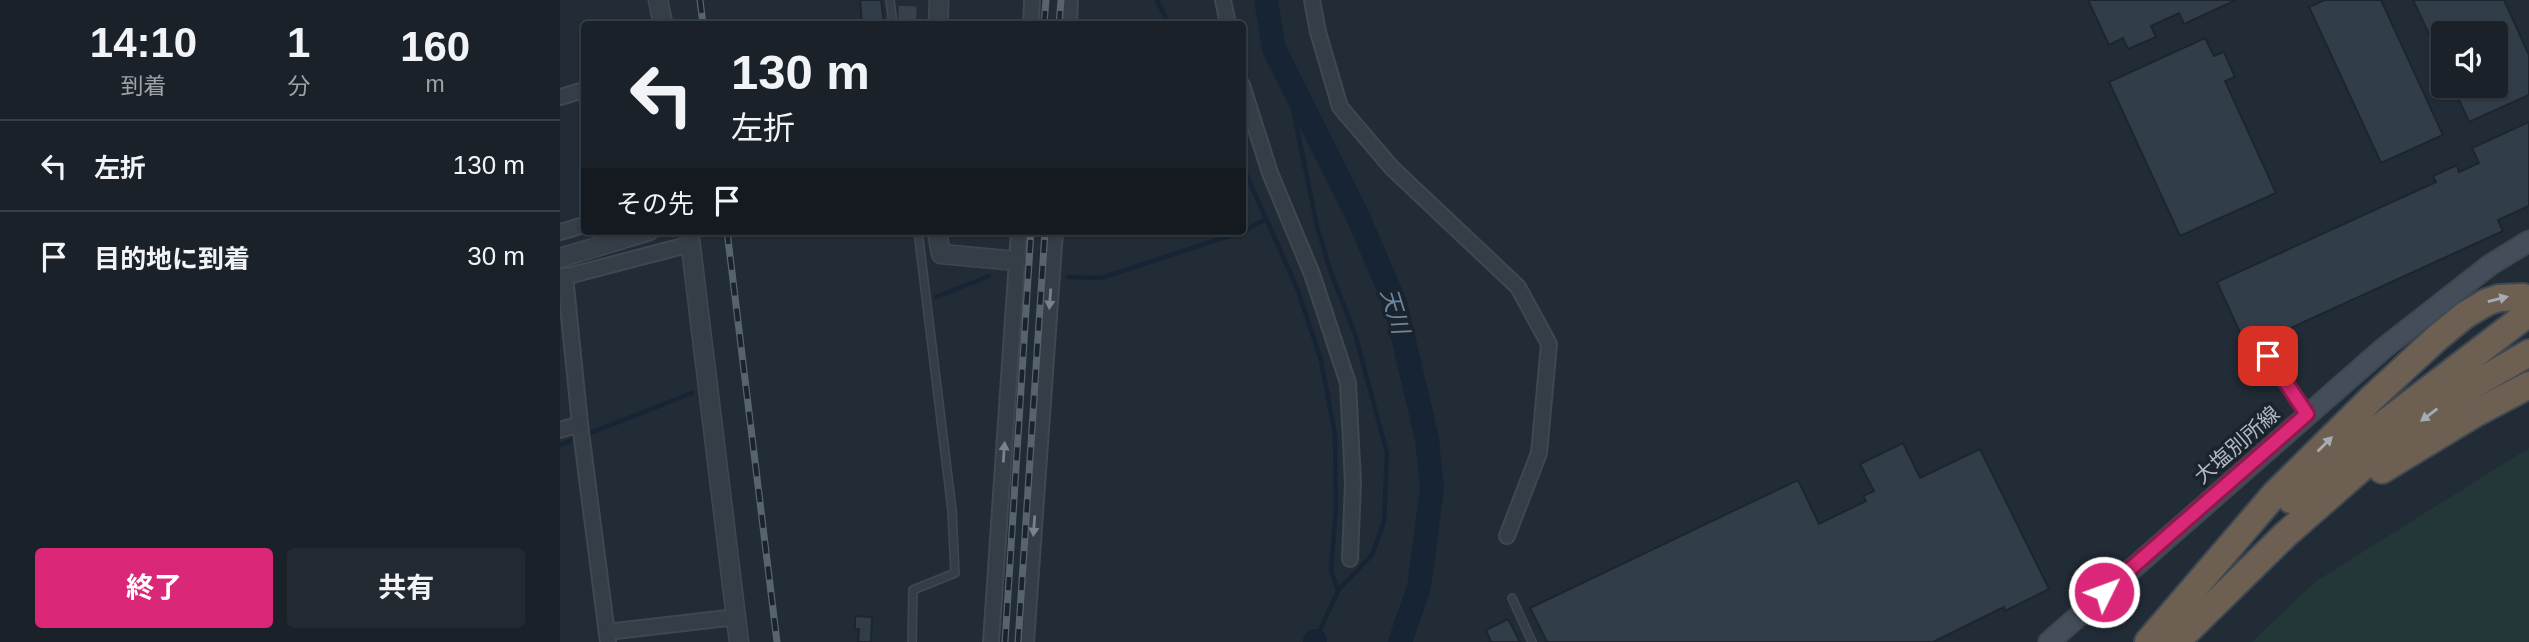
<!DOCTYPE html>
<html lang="ja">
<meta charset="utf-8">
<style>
body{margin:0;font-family:Helvetica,"Noto Sans JP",sans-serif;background:#232931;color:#f1f3f6;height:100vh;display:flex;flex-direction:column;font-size:26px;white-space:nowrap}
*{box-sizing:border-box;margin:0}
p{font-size:23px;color:#9fa3a8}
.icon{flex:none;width:38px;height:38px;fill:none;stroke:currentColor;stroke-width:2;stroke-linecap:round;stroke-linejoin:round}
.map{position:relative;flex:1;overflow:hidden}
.details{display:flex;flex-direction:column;background:#1a2129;width:560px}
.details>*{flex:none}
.guide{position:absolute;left:21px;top:21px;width:665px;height:214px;border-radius:7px;box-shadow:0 2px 5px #0004,0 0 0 2px #383e46;background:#1a2129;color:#f1f3f6;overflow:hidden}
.fabs{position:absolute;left:1871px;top:21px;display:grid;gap:14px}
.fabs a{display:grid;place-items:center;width:77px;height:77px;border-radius:7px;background:#1a2129;box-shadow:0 2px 5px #0004,0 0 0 2px #383e46;font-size:35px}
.pin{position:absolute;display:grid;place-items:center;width:60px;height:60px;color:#fff;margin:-30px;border-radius:14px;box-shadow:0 4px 10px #0006}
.me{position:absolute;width:77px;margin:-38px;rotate:48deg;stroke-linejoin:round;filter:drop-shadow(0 0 5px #0008)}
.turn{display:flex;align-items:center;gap:24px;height:147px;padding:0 35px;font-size:32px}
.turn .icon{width:91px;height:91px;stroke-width:2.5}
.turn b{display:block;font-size:49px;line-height:60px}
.then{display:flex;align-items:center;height:66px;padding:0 35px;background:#0003;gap:14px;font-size:26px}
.eta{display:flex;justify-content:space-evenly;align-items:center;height:119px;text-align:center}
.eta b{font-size:42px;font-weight:700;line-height:49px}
.cta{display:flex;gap:14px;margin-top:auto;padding:14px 35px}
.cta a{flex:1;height:80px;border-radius:7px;background:#db2777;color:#fff;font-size:28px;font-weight:700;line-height:80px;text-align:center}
.cta a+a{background:#232931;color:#f1f3f6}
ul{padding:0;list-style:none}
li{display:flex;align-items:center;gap:21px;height:91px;padding:0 35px;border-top:2px solid #383e46}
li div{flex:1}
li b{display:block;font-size:26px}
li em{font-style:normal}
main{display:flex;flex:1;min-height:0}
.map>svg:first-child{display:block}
.green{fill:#243738}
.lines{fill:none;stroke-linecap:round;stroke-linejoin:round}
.stream{stroke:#162433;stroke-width:4.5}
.river{stroke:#162433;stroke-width:24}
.building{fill:#313e4a;stroke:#1d252e;stroke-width:2}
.tertiary-tunnel{stroke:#37414c;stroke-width:18;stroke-dasharray:18 9;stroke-linecap:butt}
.service-casing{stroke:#3f4751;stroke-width:10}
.minor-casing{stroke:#3f4751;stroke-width:18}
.tertiary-casing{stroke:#3f4751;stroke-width:21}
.secondary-casing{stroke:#3f4751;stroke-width:23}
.motorway-casing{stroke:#404952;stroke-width:30}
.service{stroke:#353e47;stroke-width:7}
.minor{stroke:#353e47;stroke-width:14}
.tertiary{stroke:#353e47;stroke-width:18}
.secondary{stroke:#444e5a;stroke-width:19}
.motorway{stroke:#6d6053;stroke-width:26}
.rail-casing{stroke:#57636e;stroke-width:7}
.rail{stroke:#1b232c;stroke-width:4.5;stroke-dasharray:13;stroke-linecap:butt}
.oneway{fill:#79828c}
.oneway2{fill:#a6acb3}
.route-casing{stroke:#8e194d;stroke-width:18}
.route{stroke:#db2777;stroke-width:12}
.labels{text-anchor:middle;stroke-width:7;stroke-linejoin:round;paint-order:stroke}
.street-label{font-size:21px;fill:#b0b9c4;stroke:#1b232c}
.water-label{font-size:23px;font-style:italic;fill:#6b86a1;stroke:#1b232c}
</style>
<main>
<section class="details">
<div class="eta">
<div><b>14:10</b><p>到着</p></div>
<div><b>1</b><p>分</p></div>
<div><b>160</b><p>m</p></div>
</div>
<ul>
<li><svg class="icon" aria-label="left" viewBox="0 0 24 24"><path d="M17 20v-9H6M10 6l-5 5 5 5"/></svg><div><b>左折</b></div><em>130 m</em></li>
<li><svg class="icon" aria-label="arrive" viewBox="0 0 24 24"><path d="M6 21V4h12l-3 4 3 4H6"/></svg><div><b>目的地に到着</b></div><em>30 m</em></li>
</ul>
<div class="cta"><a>終了</a><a>共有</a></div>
</section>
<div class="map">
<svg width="1969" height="642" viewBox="0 0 1969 642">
<rect width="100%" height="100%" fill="#222c37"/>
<polygon class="green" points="1969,448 1969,642 1692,642 1755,582"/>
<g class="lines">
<g class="stream">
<polyline points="597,0 609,24"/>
<polyline points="725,70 757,226 770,270 795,334 827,453 824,522 812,555 779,589 755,641 751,642"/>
<polyline points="682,165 737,288 761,360 775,435 776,508 771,570 778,591"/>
<polyline points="508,277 541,278 684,231 706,219"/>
<polyline points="376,297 429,276"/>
<polyline points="0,445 132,393"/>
</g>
<g class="river">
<polyline points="706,0 714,49 798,217 835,303 867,439 872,488 859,587 840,642"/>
<polyline points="755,642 755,641"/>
</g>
</g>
<g class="building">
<polygon points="300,0 321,0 324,24 302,24"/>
<polygon points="1528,0 1676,0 1624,24 1619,13 1591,26 1596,37 1568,49 1563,38 1549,45"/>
<polygon points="1765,0 1821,0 1883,135 1821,163 1749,7"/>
<polygon points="1853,0 1944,0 1969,55 1969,95 1909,122 1893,86 1936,86 1936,33 1883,33 1883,64"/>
<polygon points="1645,38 1654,56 1664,52 1675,77 1665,81 1716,193 1620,236 1549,82"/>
<polygon points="1969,122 1969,206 1938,220 1943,231 1687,348 1657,282 1876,182 1873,176 1897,165 1899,172 1919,163 1912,148"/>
<polygon points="1343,443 1360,478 1420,449 1489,589 1445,611 1444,607 1373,642 987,642 970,608 1238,480 1259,524 1306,501 1303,496 1314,491 1300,464"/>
<polygon points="295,616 312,617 311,642 298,642 299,629 295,629"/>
<polygon points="948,619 960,642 931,642 926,630"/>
</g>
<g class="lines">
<polyline class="tertiary-tunnel" points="347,24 348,0"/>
<defs>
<g id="service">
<polyline points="330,0 333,24"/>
<polyline points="1708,356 1747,413"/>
<polyline points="952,598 972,642"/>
<polyline points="352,642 353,590 395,573 392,510 358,231"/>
</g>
<g id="minor">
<polyline points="663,0 668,24"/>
<polyline points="752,0 758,32 780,107 832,168 958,287 989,344 979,453 947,536"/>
<polyline points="471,24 472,0"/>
<polyline points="509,24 510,0"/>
<polyline points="682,85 710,173 752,274 788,383 793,483 790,559"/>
<polyline points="0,97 24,90"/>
<polyline points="0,232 24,225"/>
<polyline points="5,276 20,424 48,642"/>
<polyline points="0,278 131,244"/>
<polyline points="0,430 20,424"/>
<polyline points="47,632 176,617"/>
<polyline points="431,642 459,231"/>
<polyline points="466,642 495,231"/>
</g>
<g id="tertiary">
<polyline points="98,0 103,24"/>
<polyline points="378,24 379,0"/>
<polyline points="129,231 179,642"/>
<polyline points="377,231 381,254 457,261"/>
<polyline points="0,258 89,231"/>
</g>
<polyline id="secondary" points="1489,642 1824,348 1930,265 1969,241"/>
<g id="motorway">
<polyline points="1822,470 1916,413 1969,385"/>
<polyline points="1731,500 1792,448 1969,313"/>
<polyline points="1588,642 1714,495 1811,399 1878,337 1905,315 1927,302 1939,298 1963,297"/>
<polyline points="1616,642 1725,535 1805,465 1896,395 1969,353"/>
</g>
</defs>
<use href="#service" class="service-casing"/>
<use href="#minor" class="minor-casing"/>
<use href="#tertiary" class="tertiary-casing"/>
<use href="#secondary" class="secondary-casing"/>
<use href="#motorway" class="motorway-casing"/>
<use href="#service" class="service"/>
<use href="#minor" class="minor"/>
<use href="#tertiary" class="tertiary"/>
<use href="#secondary" class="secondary"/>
<use href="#motorway" class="motorway"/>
<defs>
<g id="rail">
<polyline points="140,0 143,24"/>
<polyline points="484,24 486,0"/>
<polyline points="499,24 501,0"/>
<polyline points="167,231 217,642"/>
<polyline points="445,642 471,231"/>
<polyline points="458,642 485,231"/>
</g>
</defs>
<use href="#rail" class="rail-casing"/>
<use href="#rail" class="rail"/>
</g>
<defs><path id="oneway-solid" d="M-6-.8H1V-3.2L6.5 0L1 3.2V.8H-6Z" transform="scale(1.75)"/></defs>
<g class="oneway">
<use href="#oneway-solid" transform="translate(490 299) rotate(94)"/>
<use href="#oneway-solid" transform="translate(444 452) rotate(-86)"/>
<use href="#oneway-solid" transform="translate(474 526) rotate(94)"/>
</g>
<g class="oneway2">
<use href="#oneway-solid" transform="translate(1938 299) rotate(-14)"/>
<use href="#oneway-solid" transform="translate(1869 415) rotate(143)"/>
<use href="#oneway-solid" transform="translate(1765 444) rotate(-45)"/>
</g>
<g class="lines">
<defs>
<polyline id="route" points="1544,592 1747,414 1708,356"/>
</defs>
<use href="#route" class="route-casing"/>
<use href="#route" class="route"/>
</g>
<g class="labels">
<g class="street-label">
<text transform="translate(1677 445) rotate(-41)" y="7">大塩別所線</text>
</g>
<g class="water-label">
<text transform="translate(835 311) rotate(73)" y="8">天川</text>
</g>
</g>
</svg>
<div class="fabs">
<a><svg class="icon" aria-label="sound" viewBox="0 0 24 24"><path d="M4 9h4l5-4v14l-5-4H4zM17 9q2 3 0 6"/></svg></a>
</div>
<div class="pin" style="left:1708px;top:356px;background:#d93025"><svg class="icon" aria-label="arrive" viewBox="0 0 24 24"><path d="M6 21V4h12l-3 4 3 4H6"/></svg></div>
<svg class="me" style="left:1544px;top:592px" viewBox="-20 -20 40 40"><circle r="17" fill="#db2777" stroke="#fff" stroke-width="3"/><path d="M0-11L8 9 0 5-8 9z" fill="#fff"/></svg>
<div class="guide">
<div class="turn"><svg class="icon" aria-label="left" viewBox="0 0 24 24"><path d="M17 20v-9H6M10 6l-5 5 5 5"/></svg><div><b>130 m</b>左折</div></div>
<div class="then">その先<svg class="icon" aria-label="arrive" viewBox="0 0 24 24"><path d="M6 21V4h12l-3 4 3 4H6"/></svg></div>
</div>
</div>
</main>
